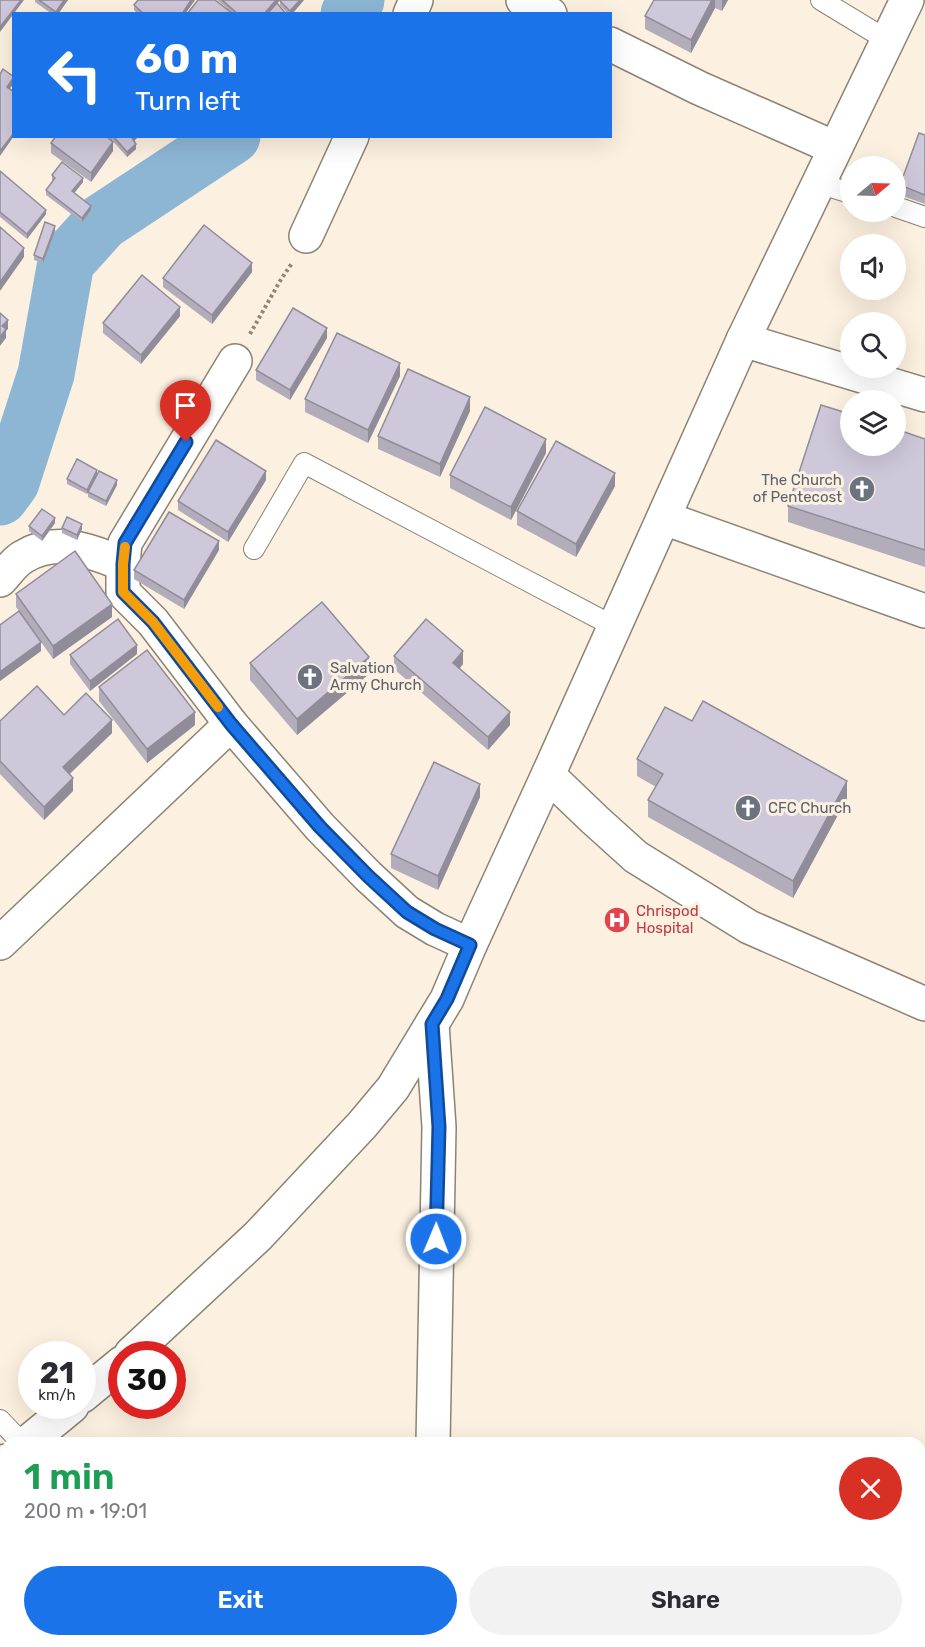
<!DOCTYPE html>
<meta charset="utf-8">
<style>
body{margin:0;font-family:Rubik,sans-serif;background:#f2f2f3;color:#2b2b33;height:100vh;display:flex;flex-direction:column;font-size:22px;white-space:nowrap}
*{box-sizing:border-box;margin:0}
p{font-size:20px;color:#7c7c81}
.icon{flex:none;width:33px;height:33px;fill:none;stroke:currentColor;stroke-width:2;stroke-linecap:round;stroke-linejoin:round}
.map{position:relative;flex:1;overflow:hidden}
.details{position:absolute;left:0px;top:1437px;width:926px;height:210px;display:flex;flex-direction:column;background:#fff;border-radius:18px 18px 0 0;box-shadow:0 6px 24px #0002}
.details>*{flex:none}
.banner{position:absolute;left:12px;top:12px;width:600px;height:126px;border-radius:0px;box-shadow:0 6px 24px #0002;background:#1a73e8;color:#fff;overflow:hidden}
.needle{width:39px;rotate:71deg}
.controls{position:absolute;left:840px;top:156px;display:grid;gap:12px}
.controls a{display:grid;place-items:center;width:66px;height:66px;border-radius:50%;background:#fff;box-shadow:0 6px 24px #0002;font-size:30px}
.speed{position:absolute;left:18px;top:1341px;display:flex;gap:12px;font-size:30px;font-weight:700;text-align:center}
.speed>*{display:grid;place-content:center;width:78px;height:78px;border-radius:50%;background:#fff;box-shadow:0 6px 24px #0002;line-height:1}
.speed small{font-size:15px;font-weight:400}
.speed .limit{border:9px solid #d22;background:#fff;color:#111}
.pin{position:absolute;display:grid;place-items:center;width:51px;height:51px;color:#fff;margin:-62px -26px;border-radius:50% 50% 50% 0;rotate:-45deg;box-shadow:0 0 6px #0007}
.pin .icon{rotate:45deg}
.me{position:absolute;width:66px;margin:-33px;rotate:1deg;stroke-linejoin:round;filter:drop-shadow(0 0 4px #0008)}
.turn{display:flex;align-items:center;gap:21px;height:126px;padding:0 24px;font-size:27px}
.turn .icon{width:78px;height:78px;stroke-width:2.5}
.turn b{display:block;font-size:42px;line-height:51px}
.round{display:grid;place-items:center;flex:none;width:63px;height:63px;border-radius:32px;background:#f2f2f3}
.head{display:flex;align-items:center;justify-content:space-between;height:102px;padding:0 24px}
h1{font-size:36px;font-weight:600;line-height:45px;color:#1e9e55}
.primary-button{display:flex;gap:12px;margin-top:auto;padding:12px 24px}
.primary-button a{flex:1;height:69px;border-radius:36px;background:#1a73e8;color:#fff;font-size:24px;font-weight:600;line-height:69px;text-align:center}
.primary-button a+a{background:#f2f2f3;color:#2b2b33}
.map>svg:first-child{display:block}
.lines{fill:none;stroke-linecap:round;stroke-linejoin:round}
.river{stroke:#8db6d5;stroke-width:57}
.service-casing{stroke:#8c8373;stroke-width:22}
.minor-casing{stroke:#8c8373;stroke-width:36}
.path{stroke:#8e877b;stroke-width:4;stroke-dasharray:3 3;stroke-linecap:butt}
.service{stroke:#fff;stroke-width:20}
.minor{stroke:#fff;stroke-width:33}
.wall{fill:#b2acbb}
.shaded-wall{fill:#918c99}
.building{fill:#cfc8da;stroke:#918c99;stroke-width:1.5}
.route-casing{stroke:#114b97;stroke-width:15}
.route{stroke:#1a73e8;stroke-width:10}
.slow{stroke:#f59e0b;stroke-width:10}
.labels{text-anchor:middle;stroke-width:6;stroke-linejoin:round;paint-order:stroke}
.worship-label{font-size:15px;fill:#5b616d;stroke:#fcf1e0;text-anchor:start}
.health-label{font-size:15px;fill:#be3a42;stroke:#fcf1e0;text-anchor:start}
</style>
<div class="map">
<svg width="925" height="1647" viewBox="0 0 925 1647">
<rect width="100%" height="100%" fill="#fcf1e0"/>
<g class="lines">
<g class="river">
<polyline points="349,14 356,0"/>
<polyline points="0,497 11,482 46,374 66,262 102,222 232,136"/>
</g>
<defs>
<g id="service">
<polyline points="821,0 887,40"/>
<polyline points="818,183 850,193"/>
<polyline points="896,207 925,217"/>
<polyline points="254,549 304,463 615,627"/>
<polyline points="0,1420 22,1443"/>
<polyline points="920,1553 925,1554"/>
<polyline points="264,1641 265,1647"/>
</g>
<g id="minor">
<polyline points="523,0 550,14"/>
<polyline points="410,14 416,0"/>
<polyline points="610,44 699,88 835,148"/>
<polyline points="306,236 352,136"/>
<polyline points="743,340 925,395"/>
<polyline points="235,361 125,543 123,564 123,592 153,622 231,724 320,827 368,876 407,912 435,929 470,945"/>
<polyline points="664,518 925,611"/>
<path d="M0,580C7,573 14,562 23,557C57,536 90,551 123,564"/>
<polyline points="548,775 595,820 636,857 749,927 925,1004"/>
<polyline points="0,943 231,724"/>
<polyline points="432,1024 439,1127 433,1443"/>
<polyline points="131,1354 258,1236 362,1125 393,1088 447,999 470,945 548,775 743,340 907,0"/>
<polyline points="82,1396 122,1363"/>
<polyline points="27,1443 72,1406"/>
<polyline points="0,1466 6,1461"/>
<polyline points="68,1641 71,1647"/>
<polyline points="421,1647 421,1641"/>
</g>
</defs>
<use href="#service" class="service-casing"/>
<use href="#minor" class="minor-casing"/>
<polyline class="path" points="250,334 280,281 292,263"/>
<use href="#service" class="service"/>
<use href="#minor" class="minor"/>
</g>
<g class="wall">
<polygon points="35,0 68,0 58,14 52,14 35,2"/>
<polygon points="138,0 195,0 185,14 138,14 134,10 134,5"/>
<polygon points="217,0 280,0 277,4 286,14 187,14 227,8"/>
<polygon points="304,0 292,14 288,14 280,5 280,1"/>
<polygon points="654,0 728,0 722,11 715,8 691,53 645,29 645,16"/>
<polygon points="925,135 925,204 900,195 900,185"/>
<polygon points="56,136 139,136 134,141 136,149 127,157 112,140 111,140 113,151 91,182 51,153 51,143"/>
<polygon points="0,171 46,214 27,239 0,217"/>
<polygon points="52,175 83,182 74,193 91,210 82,222 46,195 46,190 53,181 52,180"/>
<polygon points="55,231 43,263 34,260 34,255"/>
<polygon points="252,272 212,324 163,287 163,278"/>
<polygon points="180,316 141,364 103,333 103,323"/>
<polygon points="327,338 290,400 256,380 256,370"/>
<polygon points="400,376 368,443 305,412 305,399"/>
<polygon points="470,411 440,477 378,449 378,436"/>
<polygon points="925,439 925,567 788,522 788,506"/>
<polygon points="546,453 511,520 450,488 450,475"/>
<polygon points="97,474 87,494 67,484 67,479"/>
<polygon points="266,480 228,542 178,510 178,501"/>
<polygon points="117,485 106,506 88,497 88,492"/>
<polygon points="615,486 576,557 517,525 517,511"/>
<polygon points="55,523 42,541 29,531 29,526"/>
<polygon points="62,528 82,529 77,540 62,533"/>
<polygon points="219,550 184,609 134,579 134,570"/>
<polygon points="16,594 112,617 53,659 41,642 41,651 0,681 0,625 19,611 16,607"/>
<polygon points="137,654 90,691 70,664 70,655"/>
<polygon points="394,656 463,664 460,668 510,725 488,750 394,669"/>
<polygon points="250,663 369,674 297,735 250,680"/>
<polygon points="99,687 195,725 147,763 99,701"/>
<polygon points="64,715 112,733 70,774 73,791 44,820 0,774 0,721"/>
<polygon points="692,721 847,798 793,898 648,817 648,800 656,787 637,776 637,759"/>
<polygon points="480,797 438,890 391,868 391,854"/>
</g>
<g class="shaded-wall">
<polygon points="21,0 24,0 0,32 0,27"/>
<polygon points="64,0 68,0 58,14 56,14 56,12"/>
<polygon points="191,0 195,0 185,14 182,14"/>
<polygon points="276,0 280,0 268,14 264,14"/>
<polygon points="300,0 304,0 292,14 290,14 290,11"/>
<polygon points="712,0 715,0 715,8 691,53 691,40"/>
<polygon points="722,0 728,0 722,11"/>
<polygon points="14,78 14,83 7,92 7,87"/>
<polygon points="14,133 14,136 0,156 0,151"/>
<polygon points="134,136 139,136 132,143 132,138"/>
<polygon points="113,142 113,151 91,182 91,173"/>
<polygon points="136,144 136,149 127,157 127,152"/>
<polygon points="83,178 83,182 72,196 72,191"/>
<polygon points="91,206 91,210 82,222 82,218"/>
<polygon points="46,210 46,214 27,239 27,234"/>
<polygon points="55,226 55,231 43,263 43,259"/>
<polygon points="24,248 24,257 0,291 0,282"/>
<polygon points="252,263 252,272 212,324 212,315"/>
<polygon points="180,307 180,316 141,364 141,355"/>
<polygon points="8,320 8,329 6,331 6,338 0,346 0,337 2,326"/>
<polygon points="327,328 327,338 290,400 290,390"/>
<polygon points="400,363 400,376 368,443 368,430"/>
<polygon points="470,397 470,411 440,477 440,464"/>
<polygon points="546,439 546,453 511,520 511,507"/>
<polygon points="97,470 97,474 87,494 87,490"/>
<polygon points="266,471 266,480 228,542 228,532"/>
<polygon points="615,473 615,486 576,557 576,544"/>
<polygon points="117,480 117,485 106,506 106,501"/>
<polygon points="55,518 55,523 42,541 42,536"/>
<polygon points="82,524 82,529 77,540 77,535"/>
<polygon points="219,541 219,550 184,609 184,600"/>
<polygon points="112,604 112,617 53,659 53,646"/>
<polygon points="41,642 41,651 0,681 0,672"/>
<polygon points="137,645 137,654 90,691 90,681"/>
<polygon points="463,651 463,664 453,676 453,663"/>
<polygon points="369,657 369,674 297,735 297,719"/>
<polygon points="195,712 195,725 147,763 147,749"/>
<polygon points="510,712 510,725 488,750 488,737"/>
<polygon points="112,720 112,733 63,780 63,767"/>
<polygon points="73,778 73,791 44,820 44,807"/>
<polygon points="847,781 847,798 793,898 793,881"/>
<polygon points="480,784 480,797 438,890 438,876"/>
</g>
<g class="building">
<polygon points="0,0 21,0 0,27"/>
<polygon points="39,0 64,0 56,12"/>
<polygon points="138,0 191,0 182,14 144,14 134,5"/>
<polygon points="198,0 215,0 233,14 187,14"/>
<polygon points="222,0 276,0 264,14 238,14"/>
<polygon points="280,0 300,0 290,11 280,1"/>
<polygon points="654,0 712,0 691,40 645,16"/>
<polygon points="277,3 286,14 267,14"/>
<polygon points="3,69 14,77 7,87 14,92 14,133 0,151 0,74"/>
<polygon points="919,133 925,135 925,195 900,185"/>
<polygon points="56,136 106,136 113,142 91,173 51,143"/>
<polygon points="113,136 134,136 132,138 136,144 127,152"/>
<polygon points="62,162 83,178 72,191 91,206 82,218 46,190 55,178 52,175"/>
<polygon points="0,171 46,210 27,234 0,212"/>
<polygon points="45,222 55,226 43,259 34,255"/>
<polygon points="204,225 252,263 212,315 163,278"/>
<polygon points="0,227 24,248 0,282"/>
<polygon points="142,275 180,307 141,355 103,323"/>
<polygon points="293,308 327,328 290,390 256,370"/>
<polygon points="0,313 8,320 2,326 6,329 0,337"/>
<polygon points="337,333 400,363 368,430 305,399"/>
<polygon points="408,369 470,397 440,464 378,436"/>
<polygon points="821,405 850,414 850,446 896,446 896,429 925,439 925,550 788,506"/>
<polygon points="485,407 546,439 511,507 450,475"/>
<polygon points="216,440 266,471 228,532 178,501"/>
<polygon points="556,441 615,473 576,544 517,511"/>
<polygon points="77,459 97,470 87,490 67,479"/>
<polygon points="99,471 117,480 106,501 88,492"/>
<polygon points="42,509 55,518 42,536 29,526"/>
<polygon points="169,512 219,541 184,600 134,570"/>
<polygon points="67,517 82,524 77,535 62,528"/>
<polygon points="75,551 112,604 53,646 16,594"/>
<polygon points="322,602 369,657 297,719 250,663"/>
<polygon points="19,611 41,642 0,672 0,625"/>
<polygon points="118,619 137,645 90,681 70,655"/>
<polygon points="426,619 463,651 453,663 510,712 488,737 394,656"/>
<polygon points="147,650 195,712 147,749 99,687"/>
<polygon points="37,686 64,715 86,693 112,720 63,767 73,778 44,807 0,761 0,721"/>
<polygon points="703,701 847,781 793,881 648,800 663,774 637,759 665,707 692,721"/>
<polygon points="434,762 480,784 438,876 391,854"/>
</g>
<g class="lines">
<defs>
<polyline id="route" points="186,442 125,543 123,564 123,592 153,622 231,724 320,827 368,876 407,912 435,929 470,945 447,999 432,1024 439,1127 436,1239"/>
</defs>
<use href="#route" class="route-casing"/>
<use href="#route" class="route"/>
<polyline class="slow" points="125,547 123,564 123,592 153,622 218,707"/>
</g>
<defs>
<symbol id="church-disc" viewBox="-11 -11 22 22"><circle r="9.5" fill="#6b7280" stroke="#fcf1e0"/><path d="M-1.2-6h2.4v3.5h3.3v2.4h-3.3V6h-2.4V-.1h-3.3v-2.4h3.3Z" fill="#fff"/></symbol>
<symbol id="hospital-disc" viewBox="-11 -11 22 22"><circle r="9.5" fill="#e0444e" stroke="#fcf1e0"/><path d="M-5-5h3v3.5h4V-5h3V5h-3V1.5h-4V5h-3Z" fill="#fff"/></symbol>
</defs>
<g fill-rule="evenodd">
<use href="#church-disc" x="847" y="474" width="30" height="30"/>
<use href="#church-disc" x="295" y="662" width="30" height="30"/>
<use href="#church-disc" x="733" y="793" width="30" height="30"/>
<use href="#hospital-disc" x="602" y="905" width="30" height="30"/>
</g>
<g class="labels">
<g class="worship-label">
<text x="842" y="485" text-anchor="end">The Church<tspan x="842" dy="17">of Pentecost</tspan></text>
<text x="330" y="673">Salvation<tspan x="330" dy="17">Army Church</tspan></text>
<text x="768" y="813">CFC Church</text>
</g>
<g class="health-label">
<text x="636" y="916">Chrispod<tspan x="636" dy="17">Hospital</tspan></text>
</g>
</g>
</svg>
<div class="controls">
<a><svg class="needle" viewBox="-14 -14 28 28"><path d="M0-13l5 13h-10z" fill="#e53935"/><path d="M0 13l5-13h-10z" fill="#7c7c81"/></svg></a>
<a><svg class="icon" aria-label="sound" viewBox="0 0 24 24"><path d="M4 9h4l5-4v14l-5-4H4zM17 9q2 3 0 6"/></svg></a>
<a><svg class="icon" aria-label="search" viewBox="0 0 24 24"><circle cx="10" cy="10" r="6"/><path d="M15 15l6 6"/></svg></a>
<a><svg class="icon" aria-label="layers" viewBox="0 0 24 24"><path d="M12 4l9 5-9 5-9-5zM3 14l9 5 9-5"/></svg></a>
</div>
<div class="speed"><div>21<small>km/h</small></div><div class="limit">30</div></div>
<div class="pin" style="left:186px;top:442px;background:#d93025"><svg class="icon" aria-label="arrive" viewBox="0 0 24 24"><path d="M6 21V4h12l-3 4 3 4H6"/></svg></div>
<svg class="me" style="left:436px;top:1239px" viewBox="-20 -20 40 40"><circle r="17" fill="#1a73e8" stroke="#fff" stroke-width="3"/><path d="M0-11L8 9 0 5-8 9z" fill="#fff"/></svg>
<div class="banner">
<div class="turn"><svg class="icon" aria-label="left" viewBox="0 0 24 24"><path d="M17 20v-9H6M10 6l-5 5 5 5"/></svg><div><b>60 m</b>Turn left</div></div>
</div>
<section class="details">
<div class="head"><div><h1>1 min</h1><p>200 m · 19:01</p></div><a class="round" style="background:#d93025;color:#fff"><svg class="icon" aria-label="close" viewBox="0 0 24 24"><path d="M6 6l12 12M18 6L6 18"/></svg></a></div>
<div class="primary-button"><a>Exit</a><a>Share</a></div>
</section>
</div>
